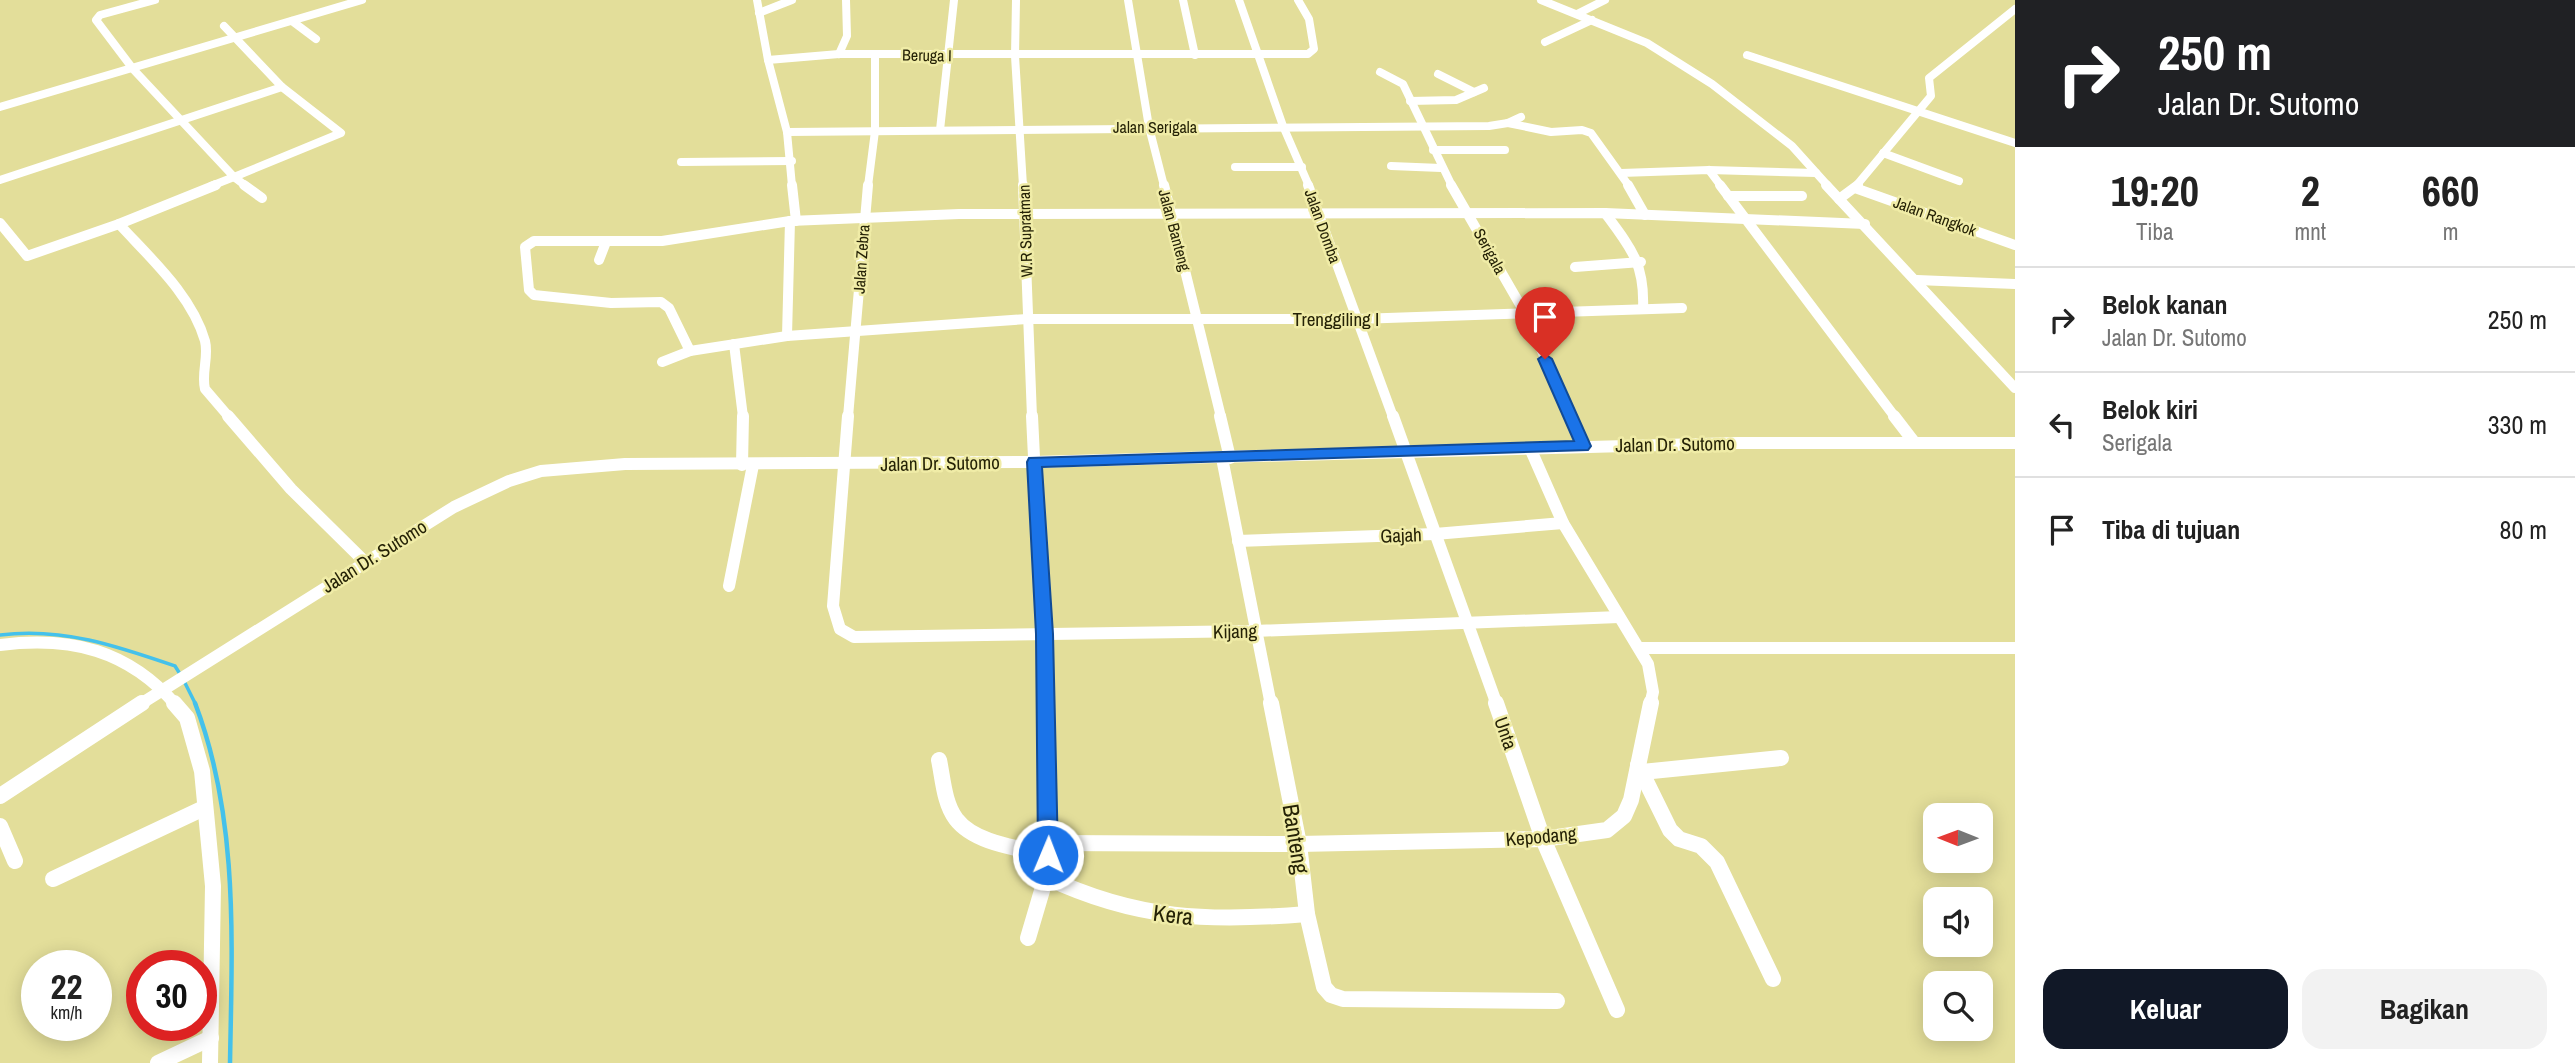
<!DOCTYPE html>
<html lang="id">
<style>
body{margin:0;font-family:"Archivo Narrow",sans-serif;background:#f2f2f2;color:#222;height:100vh;display:flex;flex-direction:column;font-size:26px;white-space:nowrap}
*{box-sizing:border-box;margin:0}
p{font-size:23px;color:#767676}
.icon{flex:none;width:38px;height:38px;fill:none;stroke:currentColor;stroke-width:2;stroke-linecap:round;stroke-linejoin:round}
.map{position:relative;flex:1;overflow:hidden}
.sheet{display:flex;flex-direction:column;background:#fff;width:560px}
.sheet>*{flex:none}
.top-card{background:#202124;color:#fff;overflow:hidden}
.needle{width:46px;rotate:271deg}
.tools{position:absolute;left:1923px;top:803px;display:grid;gap:14px}
.tools a{display:grid;place-items:center;width:70px;height:70px;border-radius:14px;background:#fff;box-shadow:0 4px 18px #0003;font-size:35px}
.speed{position:absolute;left:21px;top:950px;display:flex;gap:14px;font-size:35px;font-weight:700;text-align:center}
.speed>*{display:grid;place-content:center;width:91px;height:91px;border-radius:50%;background:#fff;box-shadow:0 4px 18px #0003;line-height:1}
.speed small{font-size:18px;font-weight:400}
.speed .limit{border:10px solid #d22;background:#fff;color:#111}
.pin{position:absolute;display:grid;place-items:center;width:60px;height:60px;color:#fff;margin:-72px -30px;border-radius:50% 50% 50% 0;rotate:-45deg;box-shadow:0 0 7px #0007}
.pin .icon{rotate:45deg}
.me{position:absolute;width:77px;margin:-38px;rotate:1deg;stroke-linejoin:round;filter:drop-shadow(0 0 5px #0008)}
.turn{display:flex;align-items:center;gap:24px;height:147px;padding:0 28px;font-size:32px}
.turn .icon{width:91px;height:91px;stroke-width:2.5}
.turn b{display:block;font-size:49px;line-height:60px}
.eta{display:flex;justify-content:space-evenly;align-items:center;height:119px;text-align:center}
.eta b{font-size:42px;font-weight:700;line-height:49px}
.cta{display:flex;gap:14px;margin-top:auto;padding:14px 28px}
.cta a{flex:1;height:80px;border-radius:21px;background:#111827;color:#fff;font-size:28px;font-weight:700;line-height:80px;text-align:center}
.cta a+a{background:#f2f2f2;color:#222}
ul{padding:0;list-style:none}
li{display:flex;align-items:center;gap:21px;height:105px;padding:0 28px;border-top:2px solid #e0e0e0}
li div{flex:1}
li b{display:block;font-size:26px}
li em{font-style:normal}
main{display:flex;flex:1;min-height:0}
.map>svg:first-child{display:block}
.lines{fill:none;stroke-linecap:round;stroke-linejoin:round}
.stream-far1{stroke:#44c1eb;stroke-width:3.5}
.stream{stroke:#44c1eb;stroke-width:4.5}
.minor-far3{stroke:#fff;stroke-width:8}
.minor-far2{stroke:#fff;stroke-width:10}
.minor-far1{stroke:#fff;stroke-width:12}
.minor{stroke:#fff;stroke-width:16}
.route{fill:#1a73e8;stroke:#114b97;stroke-width:2}
.labels{text-anchor:middle;stroke-width:5;stroke-linejoin:round;paint-order:stroke}
.far-street-label{font-size:16px;fill:#252206;stroke:#f0eca7}
.street-label{font-size:19px;fill:#252206;stroke:#f0eca7}
.near-street-label{font-size:23px;fill:#252206;stroke:#f0eca7}
</style>
<main>
<div class="map">
<svg width="2015" height="1063" viewBox="0 0 2015 1063">
<rect width="100%" height="100%" fill="#e3de9a"/>
<g class="lines">
<g class="stream-far1">
<path d="M0,635C62,627 117,646 175,666L180,674"/>
<polyline points="184,681 196,705"/>
</g>
<path class="stream" d="M195,703C239,818 232,943 230,1063"/>
<g class="minor-far3">
<polyline points="155,0 100,15 96,20 133,69 234,177 211,186"/>
<polyline points="757,0 768,60 787,132 792,186"/>
<polyline points="1016,0 1015,56 1023,186"/>
<polyline points="1128,0 1149,127 1164,186"/>
<polyline points="1183,0 1195,55"/>
<polyline points="1239,0 1283,126 1309,186"/>
<polyline points="1541,0 1647,43 1712,84 1792,146 1828,186"/>
<polyline points="759,13 792,0"/>
<polyline points="1577,14 1605,0"/>
<polyline points="292,21 316,39"/>
<polyline points="224,26 282,87 341,133 234,177"/>
<polyline points="1545,42 1592,20"/>
<polyline points="839,54 847,36 846,0"/>
<polyline points="1747,55 2015,143"/>
<polyline points="768,60 839,54 1308,54 1314,49 1309,19 1298,0"/>
<polyline points="1380,72 1403,84 1452,186"/>
<polyline points="1438,74 1474,92"/>
<polyline points="1410,101 1456,100 1484,88"/>
<polyline points="0,107 362,0"/>
<polyline points="1508,123 1551,132 1582,130 1591,133 1629,186"/>
<polyline points="940,130 954,0"/>
<polyline points="787,132 1489,126 1508,123 1521,117"/>
<polyline points="1433,150 1505,150"/>
<polyline points="1883,153 1959,181"/>
<polyline points="681,162 792,161"/>
<polyline points="1391,166 1441,168"/>
<polyline points="1235,167 1302,167"/>
<polyline points="1709,170 1721,186"/>
<polyline points="1621,173 1709,170 1816,173"/>
<polyline points="234,177 246,186"/>
<polyline points="0,180 282,87"/>
<polyline points="868,186 875,131 875,54"/>
<polyline points="1856,186 1931,96 1929,78 2015,9"/>
</g>
<g class="minor-far2">
<path d="M216,185L119,224C150,258 192,295 205,341C209,357 201,373 205,389L229,417"/>
<polyline points="244,185 262,198"/>
<polyline points="792,185 796,221"/>
<polyline points="1023,185 1032,417"/>
<polyline points="1164,185 1221,417"/>
<polyline points="1308,185 1393,417"/>
<polyline points="1451,185 1526,315 1571,417"/>
<polyline points="1628,185 1645,215"/>
<polyline points="1720,185 1895,417"/>
<polyline points="1826,185 1839,199"/>
<polyline points="1858,185 1839,199 2015,388"/>
<polyline points="1855,188 2015,245"/>
<polyline points="1728,196 1802,196"/>
<path d="M1605,213C1631,248 1645,264 1643,309"/>
<polyline points="0,223 27,256 119,224"/>
<polyline points="599,260 606,242"/>
<polyline points="1575,267 1641,262"/>
<polyline points="1917,280 2015,284"/>
<polyline points="787,336 790,221"/>
<polyline points="734,344 743,417"/>
<polyline points="690,351 669,308 661,302 611,303 534,295 529,290 525,247 534,241 662,241 790,221 959,214 1605,213 1865,224"/>
<polyline points="662,362 690,351 787,336 1027,319 1358,319 1682,308"/>
<polyline points="848,417 868,185"/>
</g>
<g class="minor-far1">
<polyline points="228,416 291,489 365,562"/>
<polyline points="848,416 833,606 840,629 854,637 1255,631 1619,617"/>
<polyline points="1032,416 1046,705"/>
<polyline points="1220,416 1230,458"/>
<polyline points="1393,416 1497,705"/>
<polyline points="1570,416 1583,446"/>
<polyline points="1894,416 1914,442"/>
<polyline points="1530,448 1563,523 1648,664 1653,692 1650,705"/>
<polyline points="1222,458 1271,705"/>
<polyline points="742,465 743,416"/>
<polyline points="1238,541 1435,534 1563,523"/>
<polyline points="729,586 753,465"/>
<path d="M0,645C71,636 128,650 176,705"/>
<polyline points="1640,648 2015,648"/>
<polyline points="139,705 454,507 509,481 541,471 625,464 1034,462 1738,443 2015,443"/>
</g>
<g class="minor">
<polyline points="174,703 187,718 202,771 213,886 210,1063"/>
<polyline points="1271,703 1299,844 1307,914 1324,987 1331,995 1343,999 1557,1001"/>
<polyline points="1496,703 1543,839 1617,1010"/>
<path d="M939,760C943,779 944,803 956,819C975,844 1020,848 1048,855"/>
<polyline points="1638,765 1670,830 1679,839 1701,846 1717,862 1773,979"/>
<polyline points="1642,772 1781,758"/>
<polyline points="0,796 142,703"/>
<polyline points="0,826 15,861"/>
<polyline points="1049,843 1299,844 1543,839 1607,830 1624,816 1631,800 1651,703"/>
<path d="M1046,877C1137,920 1209,922 1307,914"/>
<polyline points="53,879 204,808"/>
<polyline points="1028,938 1046,877 1049,843 1046,703"/>
<polyline points="158,1063 211,1038"/>
</g>
</g>
<polygon class="route" points="1545,354 1552,359 1591,446 1588,450 1042,467 1053,634 1058,855 1055,861 1048,864 1041,861 1038,855 1036,634 1027,462 1029,458 1574,441 1538,359"/>
<g class="labels">
<g class="far-street-label">
<text transform="translate(927 55) rotate(1)" y="6">Beruga I</text>
<text x="1155" y="133">Jalan Serigala</text>
<text transform="translate(1935 216) rotate(20)" y="6">Jalan Rangkok</text>
<text transform="translate(1323 226) rotate(70)" y="6">Jalan Domba</text>
<text transform="translate(1175 230) rotate(75)" y="6">Jalan Banteng</text>
<text transform="translate(1025 231) rotate(-92)" y="6">W.R Supratman</text>
<text transform="translate(1490 251) rotate(61)" y="6">Serigala</text>
<text transform="translate(861 259) rotate(-86)" y="6">Jalan Zebra</text>
</g>
<g class="street-label">
<text x="1336" y="326">Trenggiling I</text>
<text transform="translate(1675 444) rotate(-1)" y="7">Jalan Dr. Sutomo</text>
<text transform="translate(940 463) rotate(-1)" y="7">Jalan Dr. Sutomo</text>
<text transform="translate(1401 535) rotate(-2)" y="7">Gajah</text>
<text transform="translate(374 556) rotate(-32)" y="7">Jalan Dr. Sutomo</text>
<text transform="translate(1235 631) rotate(-1)" y="7">Kijang</text>
<text transform="translate(1506 733) rotate(71)" y="7">Unta</text>
<text transform="translate(1541 836) rotate(-5)" y="7">Kepodang</text>
</g>
<g class="near-street-label">
<text transform="translate(1296 839) rotate(81)" y="8">Banteng</text>
<text transform="translate(1173 915) rotate(7)" y="8">Kera</text>
</g>
</g>
</svg>
<div class="tools">
<a><svg class="needle" viewBox="-14 -14 28 28"><path d="M0-13l5 13h-10z" fill="#e53935"/><path d="M0 13l5-13h-10z" fill="#767676"/></svg></a>
<a><svg class="icon" aria-label="sound" viewBox="0 0 24 24"><path d="M4 9h4l5-4v14l-5-4H4zM17 9q2 3 0 6"/></svg></a>
<a><svg class="icon" aria-label="search" viewBox="0 0 24 24"><circle cx="10" cy="10" r="6"/><path d="M15 15l6 6"/></svg></a>
</div>
<div class="speed"><div>22<small>km/h</small></div><div class="limit">30</div></div>
<div class="pin" style="left:1545px;top:359px;background:#d93025"><svg class="icon" aria-label="arrive" viewBox="0 0 24 24"><path d="M6 21V4h12l-3 4 3 4H6"/></svg></div>
<svg class="me" style="left:1048px;top:855px" viewBox="-20 -20 40 40"><circle r="17" fill="#1a73e8" stroke="#fff" stroke-width="3"/><path d="M0-11L8 9 0 5-8 9z" fill="#fff"/></svg>
</div>
<section class="sheet">
<div class="top-card">
<div class="turn"><svg class="icon" aria-label="right" viewBox="0 0 24 24"><path d="M7 20v-9h11M14 6l5 5-5 5"/></svg><div><b>250 m</b>Jalan Dr. Sutomo</div></div>
</div>
<div class="eta">
<div><b>19:20</b><p>Tiba</p></div>
<div><b>2</b><p>mnt</p></div>
<div><b>660</b><p>m</p></div>
</div>
<ul>
<li><svg class="icon" aria-label="right" viewBox="0 0 24 24"><path d="M7 20v-9h11M14 6l5 5-5 5"/></svg><div><b>Belok kanan</b><p>Jalan Dr. Sutomo</p></div><em>250 m</em></li>
<li><svg class="icon" aria-label="left" viewBox="0 0 24 24"><path d="M17 20v-9H6M10 6l-5 5 5 5"/></svg><div><b>Belok kiri</b><p>Serigala</p></div><em>330 m</em></li>
<li><svg class="icon" aria-label="arrive" viewBox="0 0 24 24"><path d="M6 21V4h12l-3 4 3 4H6"/></svg><div><b>Tiba di tujuan</b></div><em>80 m</em></li>
</ul>
<div class="cta"><a>Keluar</a><a>Bagikan</a></div>
</section>
</main>
